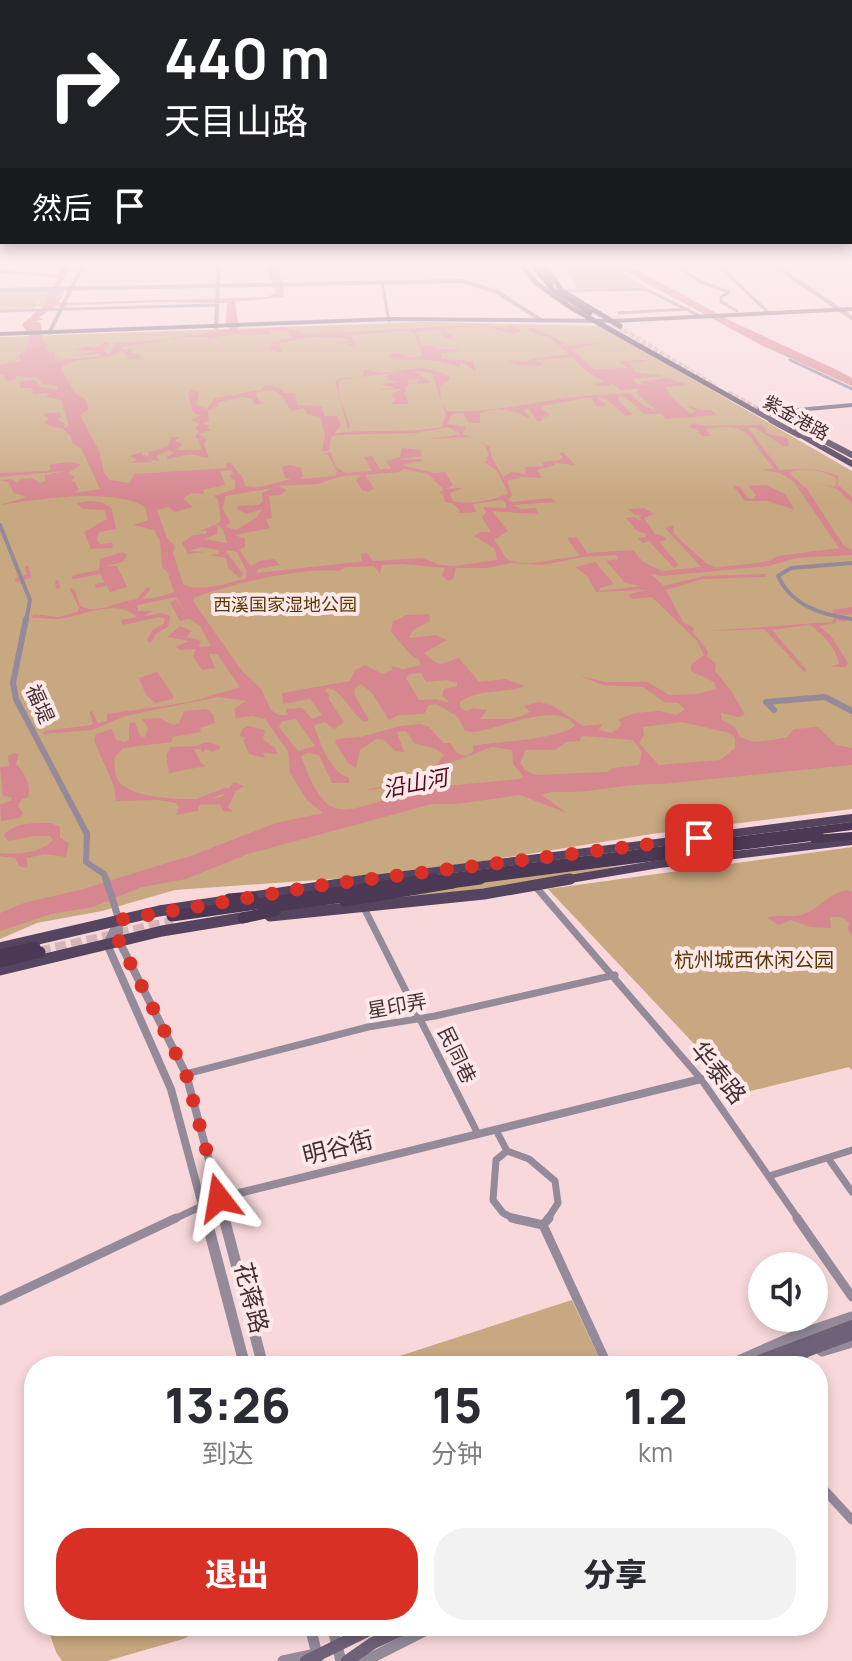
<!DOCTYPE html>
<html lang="zh">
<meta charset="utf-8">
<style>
body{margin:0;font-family:Manrope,"Noto Sans SC",sans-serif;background:#f2f2f3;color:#2b2b33;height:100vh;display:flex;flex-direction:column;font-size:30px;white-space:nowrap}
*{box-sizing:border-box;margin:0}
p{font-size:26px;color:#7c7c81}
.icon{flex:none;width:44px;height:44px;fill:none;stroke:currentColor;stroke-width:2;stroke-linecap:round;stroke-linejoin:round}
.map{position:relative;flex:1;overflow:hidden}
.drawer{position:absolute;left:24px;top:1356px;width:804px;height:280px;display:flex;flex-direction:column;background:#fff;border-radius:32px;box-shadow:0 4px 12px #0003}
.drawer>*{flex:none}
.banner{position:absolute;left:0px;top:0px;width:852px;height:244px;box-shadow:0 4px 12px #0003;background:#202124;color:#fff;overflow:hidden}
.fabs{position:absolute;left:748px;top:1252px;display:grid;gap:16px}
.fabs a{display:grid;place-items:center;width:80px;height:80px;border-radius:50%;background:#fff;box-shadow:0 4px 12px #0003;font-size:40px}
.pin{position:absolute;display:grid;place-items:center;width:68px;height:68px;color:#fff;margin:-34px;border-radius:16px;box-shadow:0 4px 12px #0006}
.me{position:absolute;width:88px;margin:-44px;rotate:346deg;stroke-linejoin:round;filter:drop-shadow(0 0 6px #0008)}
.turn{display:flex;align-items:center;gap:28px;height:168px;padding:0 32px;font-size:36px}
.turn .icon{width:104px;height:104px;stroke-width:2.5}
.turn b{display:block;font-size:56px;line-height:68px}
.then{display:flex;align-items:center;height:76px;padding:0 32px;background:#0003;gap:16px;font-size:30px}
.eta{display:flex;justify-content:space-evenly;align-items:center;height:136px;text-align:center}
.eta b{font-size:48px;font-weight:800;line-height:56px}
.cta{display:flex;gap:16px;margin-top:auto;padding:16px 32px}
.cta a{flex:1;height:92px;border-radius:32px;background:#d93025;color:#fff;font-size:32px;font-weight:800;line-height:92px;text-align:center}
.cta a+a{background:#f2f2f3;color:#2b2b33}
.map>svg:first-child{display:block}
.green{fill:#c8a880}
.water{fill:#d6868f;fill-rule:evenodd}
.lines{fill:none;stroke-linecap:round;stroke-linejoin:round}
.canal-far1{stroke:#d6868f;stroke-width:4}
.canal{stroke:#d6868f;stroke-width:5}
.trunk-tunnel-far1{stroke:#d4b6b9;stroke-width:5;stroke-dasharray:5 2;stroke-linecap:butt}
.trunk-tunnel{stroke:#d4b6b9;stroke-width:11;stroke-dasharray:11 5;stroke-linecap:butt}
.minor-far4{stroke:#948a9a;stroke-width:3}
.minor-far3{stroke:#948a9a;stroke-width:4}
.minor-far2{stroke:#948a9a;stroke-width:6}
.minor-far1{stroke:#948a9a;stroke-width:7}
.minor{stroke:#948a9a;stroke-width:9}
.tertiary-far2{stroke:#948a9a;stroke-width:4}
.tertiary-far1{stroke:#948a9a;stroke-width:8}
.tertiary{stroke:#948a9a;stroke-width:11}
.secondary-far1{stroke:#6f6178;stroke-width:4}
.secondary{stroke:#6f6178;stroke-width:12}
.primary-far3{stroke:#55445f;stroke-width:5}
.primary-far2{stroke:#55445f;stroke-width:6}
.primary-far1{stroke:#55445f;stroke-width:8}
.primary{stroke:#55445f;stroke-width:11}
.trunk-far3{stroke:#4a3854;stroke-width:5}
.trunk-far2{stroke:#4a3854;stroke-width:6}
.trunk-far1{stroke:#4a3854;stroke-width:8}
.trunk{stroke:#4a3854;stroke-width:11}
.route{stroke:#d93025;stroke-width:14;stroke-dasharray:0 25.2}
.labels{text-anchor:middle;stroke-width:8;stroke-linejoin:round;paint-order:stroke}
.far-street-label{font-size:18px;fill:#443032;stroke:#fee8ea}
.far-park-label{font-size:18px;fill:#5a3904;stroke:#fee8ea}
.street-label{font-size:20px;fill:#443032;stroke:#fee8ea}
.park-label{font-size:20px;fill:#5a3904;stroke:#fee8ea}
.water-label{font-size:22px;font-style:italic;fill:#52091c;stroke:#fee8ea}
.near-street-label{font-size:24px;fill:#443032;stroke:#fee8ea}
</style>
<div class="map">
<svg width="852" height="1661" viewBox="0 0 852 1661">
<rect width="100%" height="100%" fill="#f8d8db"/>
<g class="green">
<polygon points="565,267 615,267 645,287 578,289"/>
<polygon points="65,290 58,306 37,307 41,298 35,308 0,310 0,291"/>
<polygon points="427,322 601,326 852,471 852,809 652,834 403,874 175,890 102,911 37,923 0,939 0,337"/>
<polygon points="852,847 852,1070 849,1067 734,1095 698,1048 548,889"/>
<polygon points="626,865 508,888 387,900 489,881"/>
<polygon points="572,1300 603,1366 382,1366 381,1362"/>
<polygon points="47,1626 197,1626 193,1634 183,1639 107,1661 62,1661 56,1652"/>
</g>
<g class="water">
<path d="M63,267H70L55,296L56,301L61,303L267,297L276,293L266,267H278L284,290L283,297L235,302L239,330L283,327L303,333L357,332L486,324L504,329L510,325L522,331L514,334L483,326L443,329L455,339L444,338L439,329L416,332L422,346L427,344L440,349L462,350L441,354L442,359L473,361L476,372L464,363L459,364L460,369C449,358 410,360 392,360L388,355L398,353L413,358L423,355L414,333L407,330L352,335L356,347L354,348L348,345L351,343H334L350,341L344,338L310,337L279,343L282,351L280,353L260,346L270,348L271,342L293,338L288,331L270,330L271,335L231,334L205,340L208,337H187L122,347V350L133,349L130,353L141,355L140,358L146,360L126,358L128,356L121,351C105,363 76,354 61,368L75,394C83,396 87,400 89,409L80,415L100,453L104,473L110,480L129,483L135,474L227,468L226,463L230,462L243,478L245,486L259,487L291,479L285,478L282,467L290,465L301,468L303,476L300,479L335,476L337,471L329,456L324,453L331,452L335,466L346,473L372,471L364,457L372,456L380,469H391L386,461L400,457L402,448L420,450L422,456L396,460L421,459L422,461L401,465L434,473L445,472L453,485L447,489L463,488L450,493L453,501C468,505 494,501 508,493L497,471L484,462L488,460L485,458L489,455L484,444L477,440L489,446L492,458L503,477L511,472L526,474L525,467L543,466V462L560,460L562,457L559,453L563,452L575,465L554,463L555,465L537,470L542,478L522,477L507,481L512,495L508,500L511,502L551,498L556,502L512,505L522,509L536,508L538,514L492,511L508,531L494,540C500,545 502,556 509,560C526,568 561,557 580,556L567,538L577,537L587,553L633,550L643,562L662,571L701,567L665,528L673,525L674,534L707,564L716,567L750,564L769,561L778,556L839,548L794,482L780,473L763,470L774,468C748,440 752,420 706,429L711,436H702L698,430L689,427L692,423L705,426L761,425L766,429L765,433L787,438L789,446H783L756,428H748L780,470C805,469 813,467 838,476V485L852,497V503L837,489L817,483L835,487L837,479C824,470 801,466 789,473L807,489L844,546L852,550V555L796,558L769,566L662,576L651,574L664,586L704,576L767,574L765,577L703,579L666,590L683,622L694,628L693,633L708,651L707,657L716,663L715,671L732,692L745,715L738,717L721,713L722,720L735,727L740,737L754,742L773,740L787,737L794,729L818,727L836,745L852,748V765L663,784C632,783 604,790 573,792C562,793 553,790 542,795L567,813L520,795L457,804H432L248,854L186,879L142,887L93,907L51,914L0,931V913L24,903L83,889L193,855L276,823L323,813L307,800L290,773L288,751L265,719L252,716L236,718L234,709L246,701L218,697L125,716L92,730L42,734L45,731L91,725L93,723L89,712L92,711L98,723L107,721V714L190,702L240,687L217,654H209L215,668L202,670L193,656L196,649L180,650L175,647L189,641L167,637L180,626L192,631L186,637L201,641L199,647L211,646L200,626L190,619L180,621L170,603L176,599L185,612L176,597L137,605L138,611H152L137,621H134L136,616C114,598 82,617 59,619C50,620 41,617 32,618L33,614L58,617L77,612L79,608L69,588L75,590L80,606C92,613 110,606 123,602C139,597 154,601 174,592L168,573L162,567L160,541L154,530L133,525L148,520L145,507C113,487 38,499 0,505L27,497L14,493L8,482L0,480L11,479L17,483L20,479L32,478L40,483L45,481V475L66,471L0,477V473L47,471L51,469L49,465C60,463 71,460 81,465L68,473L74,477L71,481L75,482L79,490L74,493L100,489L81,448L72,443L71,436L62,428L52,427L44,423L48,419L43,414L60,412L61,417L58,419L65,424L63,428L69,426L61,400L46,397L50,393L33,394L32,388H21L19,382L36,380L40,387L58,390L57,386L42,384L38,378L16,376L15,380L6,381L4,375H0V365L21,361L19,355L27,350L30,337L22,324L47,303L45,298L59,278L0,273V270L57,274ZM159,302L227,303L226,322L231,330L170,338L179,339L115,343L110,355L103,351L110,344L105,342L95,348L87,346L75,350L99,351L72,356L98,354L103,356L54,361L52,360L63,358H54L56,353L47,351L46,348L49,345L43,342L41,323L36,321L44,320L39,317L56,306ZM404,469L428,474L443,489L439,493L443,494L445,502L452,503L460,510L459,513L476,512L473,504L502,500L506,503V508L483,507L486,512L482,518L491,532H480L474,536L495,549L497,560L455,566L440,565L423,558L373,561L367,553L361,554L362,561L356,562L257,573L258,569L280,565L274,559L260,561L251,566L239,550L245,547V539L235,535L270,528L266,520L272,518L269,496L280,495L287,490L278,486L317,484L342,476L361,475L356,480L362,490L369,492L374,488L365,475L399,472ZM231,470L233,473L229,476L235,481V489L214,496L218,499L221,521L216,524L223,529L227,543L204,539L217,534L218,527L214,525L200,531H207L206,534L193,535L182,543L188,554L205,552L189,551L201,547L218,550L219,554L210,555L226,558L228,568L240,578L243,574L225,550L237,552L247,572L246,578C229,583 199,593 183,584L173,553L175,546L167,538L157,510L169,507L174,512L193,507L183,499L191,493L204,494L203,490L225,485L220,471ZM273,488L262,493L263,501L259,505L238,506L236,509L247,514L262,509L257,517L236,530L226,527L230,522L223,509L225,496ZM616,555L618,559L606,561L625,583L641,586L599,591L600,588L614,584L595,562L575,567L588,577L596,592L645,590L628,595L632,599L652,597L697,641L704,655L691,665V671L714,682L716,689L698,694L669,695L648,682H606L580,676L603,685L643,687L664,702L678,703L685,709L677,715L659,711L635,713L617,720L620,721L621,726L611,733L599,730L602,724L583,726C572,718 561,712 552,705L539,702L524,706L530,712L527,714L511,719H480L487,710L473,708L466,711L460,707V702C479,688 505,694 525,686L505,679L479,682L459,658C440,663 443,670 424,653L447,640L436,635L409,638L413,630L430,621L429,614L406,615L393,622L391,632L412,656L419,660L421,665L403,669L391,666L393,670L382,674L365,665L355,670L350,681L282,693L283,704L310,699L322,715L312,719L302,708L286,709L288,715H278L271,710L261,689L242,671L193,601L194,598C227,585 304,566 339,571L346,567L374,566L380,574L382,565L402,564L445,568L442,576L448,581L453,579L456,568H487L511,563L543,565L582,557ZM421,673L426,682L447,680L457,683V686L444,689L442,696L449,701L447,703L437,699L419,700L406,678L410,674ZM361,684L372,693L389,720L399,715L424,714L429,705L437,704L458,717L465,731L474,732C500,729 556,701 575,725C561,740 497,741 473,746V752L466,756L457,753L450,743H444L428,726L420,724L400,726L360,737L337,739L335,742L348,763L356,768L360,750L376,739L384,740L395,751L404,752L397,732L406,731L414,743L436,749L444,755L436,765L437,773L431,776L365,790L402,786L406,794C341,811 328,830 301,756L308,753L319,755L332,783H349V778C330,772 320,743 314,725L325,722L334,729L344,722L328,698L330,695L325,690L328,688C346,693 349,713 365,722L369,720L354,694L355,688ZM296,719L315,746L298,751L279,727L282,721ZM682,722L730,733L735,738V748L720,760L659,765L639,743L644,735L643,727ZM585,736L633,740L642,752L639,765L613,768L607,772L536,775L526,771L520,763L526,750H555L566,742L580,741L581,737ZM492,747L512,750L513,764L523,776L520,779L444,786L413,792L408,788V782L431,778L440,773L442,766Z"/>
<polygon points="617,267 631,267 735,323 837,370 852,378 852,386 763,346"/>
<path d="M530,326L569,345L602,343L571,349L594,369L628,368L618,361L645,360L647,361L630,363L634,372L663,376L633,379L636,384L644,385L640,382L667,378L687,385L665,387L672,398L690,414L696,411L688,407L690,405L699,410H711L717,415L666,419L662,414H645L625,397L619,396L618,400L632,414L625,416L607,399L596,397L606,405L597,407L591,397L543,406L542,409L550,415L544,417L541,421H537L529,408L523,410L530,418H527C516,409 494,407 480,413V423H469L463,413L452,414L447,424L466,427L462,434L471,437L432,439L461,434L449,427L415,433L335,435L331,437L329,451H322L325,435L320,417L308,415L304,408L291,411C281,394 279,386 256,393L259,401L264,403L254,405L252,399L243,397L219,402V406L208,411L209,421L202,424L209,425L207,428L211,430L199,434L207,439L204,445L209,458L190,454L167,459L166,457L174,453L169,450L156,456L160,461L146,459L153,462L131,463L137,460L130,456L142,452V455L149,456L148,452L168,447L171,437H179L175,441L183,444L176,450H201L199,440L195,437L199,430L195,429L199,423L191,420L201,415L193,413L188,393L193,389L199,391L196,405L207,409L215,398L261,390L264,386L275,385L269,388L278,387L285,393H295L297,405L321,406L325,416H337L341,426L334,434C366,428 405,434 442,427L446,414L442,403L448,411C483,413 523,405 553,400C578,395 604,395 629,393L644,406L657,411L636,393L639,389L621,390L611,383L609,386L593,385L605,381C597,379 577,366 574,357L534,360L542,363L540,366L518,365L508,360L528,362L531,359L569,354L550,338L529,331Z"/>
<path d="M365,369C383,379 408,365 429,369C435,371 440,373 447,374L450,379L440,386L441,401L432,373L414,371L431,383L417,384V381L421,379L407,380L409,386L405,387L407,389L404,390L407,391L404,393L409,404H391L396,400L391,394L403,389L376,390L395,388L380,384L400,382L388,380L387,375L406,371L339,380V396L350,426L348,429L335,382L339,378L362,377Z"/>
<polygon points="766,485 785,494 795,510 768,501 745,501 733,486 739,486 748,498 753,499 756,495 748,486"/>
<polygon points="89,501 102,502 112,509 116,529 99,532 97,540 100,544 112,543 113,548 91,549 84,532 107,519 105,510 84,509 76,503"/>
<polygon points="644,508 654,514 644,518 655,534 665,537 666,540 659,542 679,565 674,568 649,541 642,543 638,538 646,537 646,534 637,531 626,518 635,517 642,521 639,517 641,515 635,515 628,509"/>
<polygon points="123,552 127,555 123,562 106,566 117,566 127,587 110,592 99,572 100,559"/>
<path d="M852,607V614L843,615L846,622L836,620V623L819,626L831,636L848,663L846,667H830L839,664C836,647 823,635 810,625L772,630L804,667L807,671L804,672L764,629L709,631L831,622L835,618L832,610Z"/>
<polygon points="157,672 173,695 173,699 155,703 146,695 139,678"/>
<path d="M206,709L213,714L215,723L200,728L201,732L172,737V742L123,748L114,758C115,766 114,777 120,783C138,801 198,801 222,797L234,782L244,786L236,791L228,807L233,812L223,811L220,804L199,805L198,811L176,815L179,807L176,803L158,800L116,801L114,786L94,741L96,734L112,729L116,740L126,742L129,739V723L135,722L140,736L145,737L148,728L142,719L159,718L174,725L179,723L184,711Z"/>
<polygon points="248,726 265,730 263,739 276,749 277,754 263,753 265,758 249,754 243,740 246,738 240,736 242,729"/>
<polygon points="206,742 220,746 220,749 212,752 206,749 202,753 201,749 194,749 201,763 206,766 169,773 166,755 171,747 196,746"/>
<path d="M14,753L19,754L16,764C24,772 32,785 28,797L21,800L18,806L23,813L19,818L1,821L0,805L12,800L11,797L3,796L0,767L9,766L8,756Z"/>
<path d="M51,823L60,827V838L69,843L66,857L45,854L26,858L28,866L25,868L19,866L15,858L0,856V853C16,855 42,853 53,840L50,836H35L8,841L4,835C15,822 35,823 51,823Z"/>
<path d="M847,890L852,892V935L848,930L849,922L841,917H830L831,928H829L810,927L791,920L779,925L767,918C777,913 793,919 804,914C820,908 829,893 847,890Z"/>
</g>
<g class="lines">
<g class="canal-far1">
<polyline points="74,577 99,572"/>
<polyline points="17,580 29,576 27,568"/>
<polyline points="57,582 58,587"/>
<polyline points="97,586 105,584"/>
<polyline points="138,601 148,589"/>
<polyline points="129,621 161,615 168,617 167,621"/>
</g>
<g class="canal">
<polyline points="124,622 139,619"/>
<polyline points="150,640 154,632 166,625 167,619"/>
<polyline points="200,800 226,790"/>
</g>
<g class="trunk-tunnel-far1">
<polyline points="612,323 715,386"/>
<polyline points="728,393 768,414"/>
</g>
<polyline class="trunk-tunnel" points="40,952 173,922"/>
<g class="minor-far4">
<polyline points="679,267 699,281 729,292 721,297 721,302 737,311"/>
<polyline points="720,267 769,313"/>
<polyline points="382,282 389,321"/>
<polyline points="562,291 645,289 702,317"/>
<polyline points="0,311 216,305"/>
<polyline points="619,313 688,309"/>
<polyline points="790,360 852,389"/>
</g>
<g class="minor-far3">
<polyline points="0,525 30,600 26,621"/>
<path d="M852,563L791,568L778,576C792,606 822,615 852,619"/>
</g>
<g class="minor-far2">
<polyline points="26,619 13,683 16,699 87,834 86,862 104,874 106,881"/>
<polyline points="774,710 766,702 825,697 852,711"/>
</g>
<g class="minor-far1">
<polyline points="106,879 119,920"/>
<polyline points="535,886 701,1079 799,1220"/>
<polyline points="363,906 478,1134"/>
<polyline points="186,1074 368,1027 435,1016 615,975"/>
<polyline points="496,1130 507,1151 529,1159 555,1181 558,1203 547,1220"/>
<polyline points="507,1151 496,1160 493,1200 503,1213 517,1220"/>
<polyline points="828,1158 852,1192"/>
<polyline points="769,1176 852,1150"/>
<polyline points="172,1220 202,1206"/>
</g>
<g class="minor">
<polyline points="512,1218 543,1225"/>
<polyline points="549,1218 543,1225 608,1366"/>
<polyline points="797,1218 852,1297"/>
<polyline points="0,1301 176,1218"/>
<polyline points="818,1483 852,1520"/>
</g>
<g class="tertiary-far2">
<polyline points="777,267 852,318"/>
<polyline points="0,290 462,281 497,292 541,320"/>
<polyline points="216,327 219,267"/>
<polyline points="49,333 82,267"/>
</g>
<g class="tertiary-far1">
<polyline points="118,921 107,944 171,1089 206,1220"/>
<polyline points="119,922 119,941 186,1074 225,1220"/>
<polyline points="202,1206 219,1198 701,1079"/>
</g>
<g class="tertiary">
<polyline points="206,1218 245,1366"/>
<polyline points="224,1218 263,1366"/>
<polyline points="822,1351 852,1342"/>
<polyline points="727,1366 793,1337 852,1317"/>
<polyline points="787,1366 803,1359"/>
<polyline points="310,1626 318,1659"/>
<polyline points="332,1626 341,1661"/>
<polyline points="283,1661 311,1655"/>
<polyline points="356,1661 373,1657 434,1626"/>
</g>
<g class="secondary-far1">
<polyline points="0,334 389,319 612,321 852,309"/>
<polyline points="765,413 852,405"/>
</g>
<g class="secondary">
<polyline points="746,1366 852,1326"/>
<polyline points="767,1366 852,1334"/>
<polyline points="306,1661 377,1626"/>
<polyline points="347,1661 373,1643 410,1626"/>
</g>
<g class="primary-far3">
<polyline points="523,267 536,283 570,307 775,422"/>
<polyline points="546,267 562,291 620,326"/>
<polyline points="760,408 789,422"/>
</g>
<g class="primary-far2">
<polyline points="771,420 799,435"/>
<polyline points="785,420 852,455"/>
</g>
<g class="primary-far1">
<polyline points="358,881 852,818"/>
<polyline points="558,881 659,864 852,841"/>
</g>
<g class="primary">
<polyline points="270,916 484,894 570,879"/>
<polyline points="0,948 159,911 374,879"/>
<polyline points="0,970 162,931 247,917"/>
</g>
<g class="trunk-far3">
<polyline points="534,267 552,289 590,313"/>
<polyline points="542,267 551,284"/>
</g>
<polyline class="trunk-far2" points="792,430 852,464"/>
<g class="trunk-far1">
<polyline points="814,839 852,836"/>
<polyline points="420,881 852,826"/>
<polyline points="464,881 820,836"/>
</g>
<g class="trunk">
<polyline points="450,883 480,879"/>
<polyline points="229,899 252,897"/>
<polyline points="345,901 453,883"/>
<polyline points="268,907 352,896"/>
<polyline points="172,916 434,879"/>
<polyline points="243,918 275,911"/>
<polyline points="0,955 35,947"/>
<polyline points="0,962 40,952"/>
</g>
</g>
<linearGradient id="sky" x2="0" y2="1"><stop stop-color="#a1a2c4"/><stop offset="0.53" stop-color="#fcedef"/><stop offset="1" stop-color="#fcedef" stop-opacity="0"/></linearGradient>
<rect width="852" height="500" fill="url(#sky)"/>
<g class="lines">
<polyline class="route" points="219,1198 186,1074 119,941 119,920 323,885 699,838"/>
</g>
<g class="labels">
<g class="far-street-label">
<text transform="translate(796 418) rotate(29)" y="6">紫金港路</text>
</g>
<g class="far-park-label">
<text x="285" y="611">西溪国家湿地公园</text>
</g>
<g class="street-label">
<text transform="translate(40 704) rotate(66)" y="7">福堤</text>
<text transform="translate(397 1006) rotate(-10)" y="7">星印弄</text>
<text transform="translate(457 1055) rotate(64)" y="7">民同巷</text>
</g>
<g class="park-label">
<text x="754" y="967">杭州城西休闲公园</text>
</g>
<g class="water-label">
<text transform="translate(415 783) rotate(-11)" y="8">沿山河</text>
</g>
<g class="near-street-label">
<text transform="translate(718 1073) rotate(51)" y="8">华泰路</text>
<text transform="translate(338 1148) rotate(-14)" y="8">明谷街</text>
<text transform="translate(251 1298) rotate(76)" y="8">花蒋路</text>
</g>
</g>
</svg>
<div class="fabs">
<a><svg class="icon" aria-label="sound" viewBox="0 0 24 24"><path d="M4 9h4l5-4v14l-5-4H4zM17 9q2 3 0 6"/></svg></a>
</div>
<div class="pin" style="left:699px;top:838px;background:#d93025"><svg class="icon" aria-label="arrive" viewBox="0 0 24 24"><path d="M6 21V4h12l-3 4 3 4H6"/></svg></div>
<svg class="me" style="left:219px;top:1198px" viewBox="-20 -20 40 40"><path d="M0-17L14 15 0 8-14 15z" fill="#d93025" stroke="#fff" stroke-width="4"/></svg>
<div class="banner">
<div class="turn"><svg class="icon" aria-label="right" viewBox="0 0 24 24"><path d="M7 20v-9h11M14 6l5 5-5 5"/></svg><div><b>440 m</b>天目山路</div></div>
<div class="then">然后<svg class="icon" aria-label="arrive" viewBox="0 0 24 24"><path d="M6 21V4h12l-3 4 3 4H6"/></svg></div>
</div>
<section class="drawer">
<div class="eta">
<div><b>13:26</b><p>到达</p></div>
<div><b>15</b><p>分钟</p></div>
<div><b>1.2</b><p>km</p></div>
</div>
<div class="cta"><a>退出</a><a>分享</a></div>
</section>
</div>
